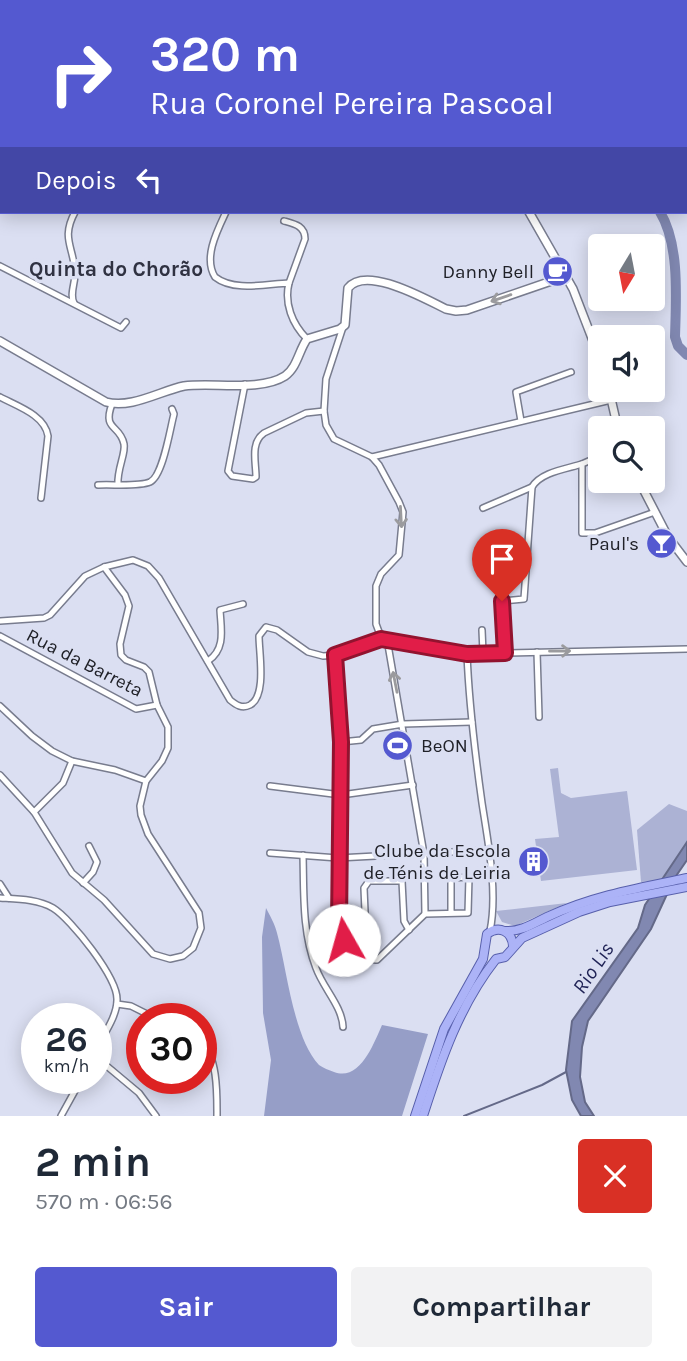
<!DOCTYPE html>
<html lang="pt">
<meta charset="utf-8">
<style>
body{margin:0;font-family:Karla,sans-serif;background:#f2f2f3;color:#1f2937;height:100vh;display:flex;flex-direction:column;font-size:26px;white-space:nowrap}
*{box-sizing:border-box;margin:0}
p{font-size:23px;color:#747a83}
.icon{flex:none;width:38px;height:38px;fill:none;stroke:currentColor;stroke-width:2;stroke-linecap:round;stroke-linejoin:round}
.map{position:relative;height:1116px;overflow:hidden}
.panel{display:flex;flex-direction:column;background:#fff;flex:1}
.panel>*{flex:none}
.banner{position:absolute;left:0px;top:0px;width:688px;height:214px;box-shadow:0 4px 18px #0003;background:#5459d0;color:#fff;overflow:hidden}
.needle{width:46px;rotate:190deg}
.fabs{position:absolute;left:588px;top:234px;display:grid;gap:14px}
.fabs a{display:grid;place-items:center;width:77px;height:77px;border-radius:7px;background:#fff;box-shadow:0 4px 18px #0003;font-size:35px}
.speed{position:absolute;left:21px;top:1003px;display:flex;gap:14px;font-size:35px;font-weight:700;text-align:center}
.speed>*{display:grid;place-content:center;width:91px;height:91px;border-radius:50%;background:#fff;box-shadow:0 4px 18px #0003;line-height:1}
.speed small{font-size:18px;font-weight:400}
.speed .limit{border:10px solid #d22;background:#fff;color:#111}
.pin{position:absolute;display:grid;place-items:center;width:60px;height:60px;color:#fff;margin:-72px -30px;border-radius:50% 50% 50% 0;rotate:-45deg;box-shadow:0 0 7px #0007}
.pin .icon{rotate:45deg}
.me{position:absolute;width:77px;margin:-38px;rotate:353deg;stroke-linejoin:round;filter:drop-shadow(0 0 5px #0008)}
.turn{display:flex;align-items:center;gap:24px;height:147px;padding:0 35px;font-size:32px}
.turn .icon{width:91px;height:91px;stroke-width:2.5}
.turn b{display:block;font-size:49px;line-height:60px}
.then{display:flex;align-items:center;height:66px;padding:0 35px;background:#0003;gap:14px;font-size:26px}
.round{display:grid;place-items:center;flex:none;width:74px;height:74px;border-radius:7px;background:#f2f2f3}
.headline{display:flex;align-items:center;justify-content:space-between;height:119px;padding:0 35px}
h1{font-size:42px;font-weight:700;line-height:52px}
.primary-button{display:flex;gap:14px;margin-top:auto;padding:14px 35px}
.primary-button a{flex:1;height:80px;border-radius:7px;background:#5459d0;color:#fff;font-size:28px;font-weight:700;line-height:80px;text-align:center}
.primary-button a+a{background:#f2f2f3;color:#1f2937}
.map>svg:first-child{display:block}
.green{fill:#acb2d4}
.forest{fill:#969ec7}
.water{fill:#8188b1;stroke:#646988;stroke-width:2}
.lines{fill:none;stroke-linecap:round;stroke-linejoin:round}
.stream{stroke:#646988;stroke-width:2}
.river{stroke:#8188b1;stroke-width:10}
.street-casing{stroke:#787c8e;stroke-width:8}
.secondary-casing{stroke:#787c8e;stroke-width:10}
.primary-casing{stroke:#575fab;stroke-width:10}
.street{stroke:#fff;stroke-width:5}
.secondary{stroke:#fff;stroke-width:7}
.primary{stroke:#acb3f7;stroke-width:8}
.oneway{stroke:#9b9b9e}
.route-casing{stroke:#92132f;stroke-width:18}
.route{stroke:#e11d48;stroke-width:12}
.labels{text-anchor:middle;stroke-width:7;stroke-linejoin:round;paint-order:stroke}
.poi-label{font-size:19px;fill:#202128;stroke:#dbdff2;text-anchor:end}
.street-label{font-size:19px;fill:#202128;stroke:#dbdff2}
.neighbourhood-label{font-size:21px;font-weight:bold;fill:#303242;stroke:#dbdff2}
.water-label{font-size:21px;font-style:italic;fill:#1f2255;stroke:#dbdff2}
</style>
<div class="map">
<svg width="687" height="1116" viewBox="0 0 687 1116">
<rect width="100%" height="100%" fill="#dbdff2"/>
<g class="green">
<polygon points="558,768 561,793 571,798 627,791 637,870 541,881 535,839 559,837 550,769"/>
<polygon points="669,804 687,811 687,842 661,880 641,882 637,830"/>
<polygon points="567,903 515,926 502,922 496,911"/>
</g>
<path class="forest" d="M266,908C270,916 275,924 277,933C287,969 293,1037 319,1065C323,1068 329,1070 334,1072C360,1082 374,1043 382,1025L428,1034L402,1116H264L271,1060L263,1013L262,937Z"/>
<polygon class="water" points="687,842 687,860 674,879 651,929 588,1021 582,1047 580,1077 585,1102 594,1116 581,1116 572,1100 566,1070 572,1021 638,928 645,905"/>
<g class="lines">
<polyline class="stream" points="464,1116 542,1085 566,1072"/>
<g class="river">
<polyline points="556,0 556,2"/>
<path d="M660,212C680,245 676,299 675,337L678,346L687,355"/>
</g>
<defs>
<g id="street">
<polyline points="0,24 2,26"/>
<polyline points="0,193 2,192"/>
<path d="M226,212C217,231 203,258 215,277C234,292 266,284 289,283C284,303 292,324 307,339"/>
<path d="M284,221C295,224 305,226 305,239L289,283"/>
<polyline points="0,266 121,328 126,322"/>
<path d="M74,303C69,294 76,282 75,271C73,246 61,238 75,212"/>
<polyline points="343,327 326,379 324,411 326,425 334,439 372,457 379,465 399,502 403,512 399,555 381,574 376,586 376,624 379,632 387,639 424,854 425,914"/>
<path d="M245,384L228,471L232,476L253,479L256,477C256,462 250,443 264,433L306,413L324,411"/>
<path d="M0,397C17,406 45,415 48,436L41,498"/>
<path d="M112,404C102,431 120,424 124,444C126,453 117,469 118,484"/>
<polyline points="521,421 516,392 571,372"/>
<polyline points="600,456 582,464 582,533 595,533 655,512"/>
<polyline points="372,457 611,400"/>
<path d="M98,485C112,484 138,487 150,482C163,476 170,429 174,414L172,409"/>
<polyline points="483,508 532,487"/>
<path d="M0,621L44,618L50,615L85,576L104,567L133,560L148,566L159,578L230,700C236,705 242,709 250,705C267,696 259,653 259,636L266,627L277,630L308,652L323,656L339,655L381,639L467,654L687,649"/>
<polyline points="482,630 483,653"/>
<polyline points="0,636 136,709 157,705"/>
<polyline points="537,652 539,717"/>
<path d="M505,653L502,601L524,599L532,487C541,472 566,469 582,464"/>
<path d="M467,654C469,704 475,753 482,803C488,842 498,892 490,931"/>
<path d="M335,655L341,742L339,925C344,942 357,961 377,960L425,914L468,913L469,877L451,878V913"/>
<path d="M208,661C226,649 221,629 220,610L243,604"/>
<polyline points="0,706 32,736 52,751 72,761 115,770 146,781"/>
<polyline points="341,742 361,740 373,729 403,724 472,722"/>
<polyline points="0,775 34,812 72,873 104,900 153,954 170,959 183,956 193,948 201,928 199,913 148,834 141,815 140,806 146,781 162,761 168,748 168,727 157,705 149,672 144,667 126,660 121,655 120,644 129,606 125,595 104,567"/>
<polyline points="270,786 341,795 413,785"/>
<polyline points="34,812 63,783 72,761"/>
<polyline points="270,853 338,858 489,850"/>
<path d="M303,855C304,893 302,932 316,968C323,988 342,1006 343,1027"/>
<polyline points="83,883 93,872 97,862 89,846"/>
<polyline points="0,884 9,898"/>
<path d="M0,898C17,899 38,899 53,908C71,919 118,978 117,1000C117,1017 103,1035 96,1050"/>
<polyline points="367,959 364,888 369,881 402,881 404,921 409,930"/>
<polyline points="117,1004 131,1006 155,1018"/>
<path d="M201,1043C218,1055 217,1096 217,1116"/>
<polyline points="96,1057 139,1093 156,1116"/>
<polyline points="61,1116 82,1078"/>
</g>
<g id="secondary">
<polyline points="453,0 454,2"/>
<polyline points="529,212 573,289 600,359"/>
<path d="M0,341L106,402C131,409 160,391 184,386C213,382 260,392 285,376C297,368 299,350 307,339L340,329L345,325L348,288C366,265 425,299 446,309L456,311L467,310L566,276"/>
<polyline points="609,390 618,429"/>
<polyline points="639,481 668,537 687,562"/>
</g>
<g id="primary">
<path d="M506,931C521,932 534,923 547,917C592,896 638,888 687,878"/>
<path d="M415,1116L444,1029L483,959L487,934C499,925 512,931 513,946"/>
<path d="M423,1116C441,1060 459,1006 496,959L505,957L522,938L579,912L610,902L687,887"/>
</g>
</defs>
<use href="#street" class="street-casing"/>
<use href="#secondary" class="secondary-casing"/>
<use href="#primary" class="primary-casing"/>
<use href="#street" class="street"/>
<use href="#secondary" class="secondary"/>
<use href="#primary" class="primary"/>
</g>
<defs><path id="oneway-shaft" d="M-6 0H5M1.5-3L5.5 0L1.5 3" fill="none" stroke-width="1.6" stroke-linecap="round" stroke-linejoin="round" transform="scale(1.75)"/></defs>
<g class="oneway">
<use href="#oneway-shaft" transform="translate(501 298) rotate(161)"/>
<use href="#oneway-shaft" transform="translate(401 517) rotate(87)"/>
<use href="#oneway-shaft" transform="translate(560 651) rotate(-1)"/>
<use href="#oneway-shaft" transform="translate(395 682) rotate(-101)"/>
</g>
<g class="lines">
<defs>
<polyline id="route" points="344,940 339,925 341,742 335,655 381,639 467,654 505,653 502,601"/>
</defs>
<use href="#route" class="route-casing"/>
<use href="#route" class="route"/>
</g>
<defs>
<symbol id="cafe-disc" viewBox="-11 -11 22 22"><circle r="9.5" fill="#5459d0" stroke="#dbdff2"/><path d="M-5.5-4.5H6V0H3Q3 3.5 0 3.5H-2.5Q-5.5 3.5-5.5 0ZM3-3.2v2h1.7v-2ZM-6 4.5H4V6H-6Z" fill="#fff"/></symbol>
<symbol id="bar-disc" viewBox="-11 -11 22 22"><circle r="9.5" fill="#5459d0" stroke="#dbdff2"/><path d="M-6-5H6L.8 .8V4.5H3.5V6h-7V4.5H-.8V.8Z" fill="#fff"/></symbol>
<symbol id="stadium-disc" viewBox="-11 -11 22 22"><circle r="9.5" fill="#5459d0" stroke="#dbdff2"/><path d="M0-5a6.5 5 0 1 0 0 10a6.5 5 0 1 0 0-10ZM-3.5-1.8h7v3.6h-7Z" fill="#fff"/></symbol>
<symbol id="building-disc" viewBox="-11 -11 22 22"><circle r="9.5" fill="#5459d0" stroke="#dbdff2"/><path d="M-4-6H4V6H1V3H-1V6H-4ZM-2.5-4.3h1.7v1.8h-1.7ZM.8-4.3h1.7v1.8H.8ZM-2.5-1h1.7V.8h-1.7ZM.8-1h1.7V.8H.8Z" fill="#fff"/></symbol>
</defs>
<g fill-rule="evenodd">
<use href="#cafe-disc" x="540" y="254" width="35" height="35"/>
<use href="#bar-disc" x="644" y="526" width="35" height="35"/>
<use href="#stadium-disc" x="380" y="728" width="35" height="35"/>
<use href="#building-disc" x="516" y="844" width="35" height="35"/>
</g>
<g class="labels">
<g class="poi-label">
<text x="534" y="278">Danny Bell</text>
<text x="639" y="550">Paul's</text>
<text x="421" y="752" text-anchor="start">BeON</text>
<text x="511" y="857">Clube da Escola<tspan x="511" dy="22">de Ténis de Leiria</tspan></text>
</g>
<g class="street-label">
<text transform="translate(85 662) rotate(27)" y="7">Rua da Barreta</text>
</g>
<g class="neighbourhood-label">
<text x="116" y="276">Quinta do Chorão</text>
</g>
<g class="water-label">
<text transform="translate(593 968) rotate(-56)" y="7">Rio Lis</text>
</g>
</g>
</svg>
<div class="fabs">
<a><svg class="needle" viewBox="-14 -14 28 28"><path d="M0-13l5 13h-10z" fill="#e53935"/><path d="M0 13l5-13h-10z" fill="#747a83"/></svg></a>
<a><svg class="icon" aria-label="sound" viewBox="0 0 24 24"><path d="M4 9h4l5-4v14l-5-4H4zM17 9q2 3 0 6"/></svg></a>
<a><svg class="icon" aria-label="search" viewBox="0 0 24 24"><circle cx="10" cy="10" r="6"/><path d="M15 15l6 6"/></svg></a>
</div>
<div class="speed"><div>26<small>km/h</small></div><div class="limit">30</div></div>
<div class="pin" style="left:502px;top:601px;background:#d93025"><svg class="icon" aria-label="arrive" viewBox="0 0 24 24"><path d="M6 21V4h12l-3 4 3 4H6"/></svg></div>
<svg class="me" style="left:344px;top:940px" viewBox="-20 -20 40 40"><circle r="19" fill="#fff"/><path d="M0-13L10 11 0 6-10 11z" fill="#e11d48"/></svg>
<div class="banner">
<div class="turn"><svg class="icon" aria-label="right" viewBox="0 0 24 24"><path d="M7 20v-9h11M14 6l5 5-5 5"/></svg><div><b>320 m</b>Rua Coronel Pereira Pascoal</div></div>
<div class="then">Depois<svg class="icon" aria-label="left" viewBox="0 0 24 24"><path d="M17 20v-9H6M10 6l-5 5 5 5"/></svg></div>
</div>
</div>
<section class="panel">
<div class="headline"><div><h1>2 min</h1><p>570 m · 06:56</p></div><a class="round" style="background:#d93025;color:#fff"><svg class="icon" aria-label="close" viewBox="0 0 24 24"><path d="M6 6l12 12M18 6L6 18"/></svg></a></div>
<div class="primary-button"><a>Sair</a><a>Compartilhar</a></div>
</section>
